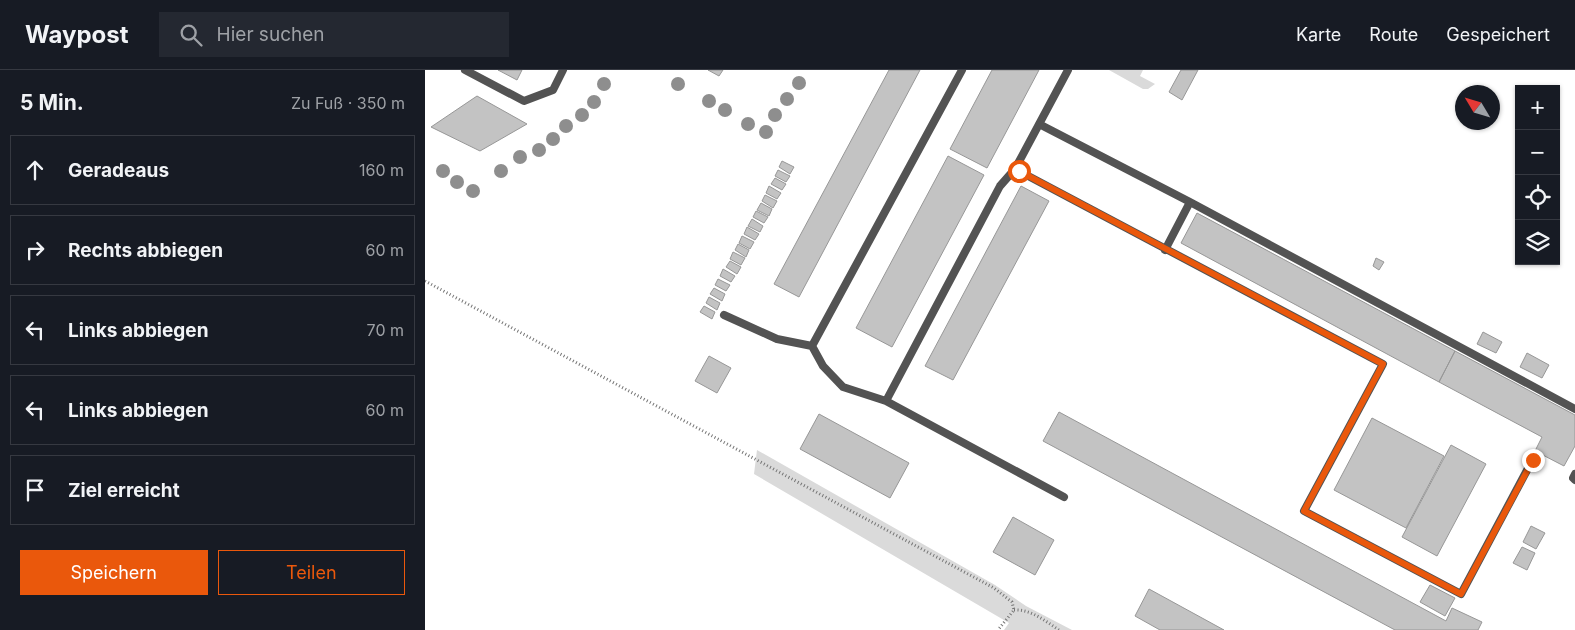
<!DOCTYPE html>
<html lang="de">
<meta charset="utf-8">
<style>
body{margin:0;font-family:Inter,sans-serif;background:#242831;color:#f1f3f6}
.controls{position:absolute;right:15px;top:15px;display:grid;overflow:hidden;border-radius:0px;box-shadow:0 1px 4px #0004}
.controls button{width:45px;height:45px;display:grid;place-items:center;padding:0;border:0;border-bottom:1px solid #363941;background:#171b24;color:#f1f3f6;font:25px sans-serif}
.compass{position:absolute;left:1030px;top:15px;width:45px;height:45px;border-radius:50%;background:#171b24;box-shadow:0 1px 4px #0004;rotate:308deg}
.stop{position:absolute;width:15px;height:15px;margin:-11px;border:4px solid #ea580c;border-radius:50%;background:#fff}
.stop.end{background:#ea580c;border-color:#fff;box-shadow:0 1px 5px #0008}
.list{margin:0;padding:0;list-style:none}
h2{display:flex;justify-content:space-between;align-items:center;height:65px;margin:0;padding:0 20px;font-size:21px}
h2 small{font-size:16px;font-weight:400;color:#9ea1a6}
.list li{display:grid;grid-template-columns:32px 1fr auto;gap:15px;align-items:center;box-sizing:border-box;height:70px;margin:0 10px 10px;padding:0 10px;border:1px solid #363941;border-radius:0px}
.list b{display:block;font-size:19px;white-space:nowrap}
.list em{font-size:16px;font-style:normal;color:#9ea1a6}
.actions{display:flex;gap:10px;padding:15px 20px}
.actions a{flex:1;padding:11px 0;border:1px solid #ea580c;border-radius:0px;text-align:center;font-size:18px;color:#ea580c}
.actions .main{background:#ea580c;color:#fff}
.icon{flex:none;width:28px;height:28px;fill:none;stroke:currentColor;stroke-width:2;stroke-linecap:round;stroke-linejoin:round}
.map{position:relative;flex:none;width:1150px;height:560px;overflow:hidden}
header{display:flex;align-items:center;gap:30px;box-sizing:border-box;height:70px;padding:0 25px;background:#171b24;border-bottom:1px solid #363941}
header strong{font-size:24px}
nav{display:flex;gap:28px;margin-inline-start:auto;font-size:18px}
.search{width:350px;height:45px;background:#242831;display:flex;align-items:center;gap:12px;box-sizing:border-box;padding:0 18px;border-radius:0px;color:#9ea1a6;font-size:19px}
main{display:flex}
aside{flex:1;background:#171b24}
.map>svg:first-child{display:block}
.green{fill:#dadada}
.building{fill:#c3c3c3;stroke:#979797}
.lines{fill:none;stroke-linecap:round;stroke-linejoin:round}
.path{stroke:#757575;stroke-width:3;stroke-dasharray:1 2.5;stroke-linecap:butt}
.lane{stroke:#535353;stroke-width:8}
.tree{fill:#8e8e8e}
.route{stroke:#ea580c;stroke-width:6}
</style>
<header>
<strong>Waypost</strong>
<div class="search"><svg class="icon" aria-label="search" viewBox="0 0 24 24"><circle cx="10" cy="10" r="6"/><path d="M15 15l6 6"/></svg>Hier suchen</div>
<nav><a>Karte</a><a>Route</a><a>Gespeichert</a></nav>
</header>
<main>
<aside>
<h2>5 Min.<small>Zu Fuß · 350 m</small></h2>
<ul class="list">
<li><svg class="icon" aria-label="ahead" viewBox="0 0 24 24"><path d="M12 20V5M6 11l6-6 6 6"/></svg><div><b>Geradeaus</b></div><em>160 m</em></li>
<li><svg class="icon" aria-label="right" viewBox="0 0 24 24"><path d="M7 20v-9h11M14 6l5 5-5 5"/></svg><div><b>Rechts abbiegen</b></div><em>60 m</em></li>
<li><svg class="icon" aria-label="left" viewBox="0 0 24 24"><path d="M17 20v-9H6M10 6l-5 5 5 5"/></svg><div><b>Links abbiegen</b></div><em>70 m</em></li>
<li><svg class="icon" aria-label="left" viewBox="0 0 24 24"><path d="M17 20v-9H6M10 6l-5 5 5 5"/></svg><div><b>Links abbiegen</b></div><em>60 m</em></li>
<li><svg class="icon" aria-label="arrive" viewBox="0 0 24 24"><path d="M6 21V4h12l-3 4 3 4H6"/></svg><div><b>Ziel erreicht</b></div></li>
</ul>
<div class="actions"><a class="main">Speichern</a><a>Teilen</a></div>
</aside>
<div class="map">
<svg width="1150" height="560" viewBox="0 0 1150 560">
<rect width="100%" height="100%" fill="#fff"/>
<path class="green" d="M684,0H718L715,6L730,14L723,19H718Z
M332,380L570,515L601,536L647,560H579L584,553L329,404Z"/>
<path class="building" d="M73,0H97L92,10Z
M283,0H298L294,6Z
M464,0H495L374,227L349,214Z
M567,0H614L562,98L525,79Z
M756,0H773L757,30L744,22Z
M52,26L102,54L55,81L6,57Z
M523,86L559,105L467,277L431,258Z
M357,91L369,97L365,104L354,97Z
M353,100L365,106L361,112L350,106Z
M350,108L361,114L357,120L346,114Z
M344,116L356,123L352,129L341,123Z
M596,116L624,131L528,310L500,296Z
M340,125L352,131L348,138L337,131Z
M336,133L347,139L344,146L332,140Z
M331,141L343,147L339,153L328,147Z
M772,143L1030,281L1014,312L756,173Z
M327,149L338,156L335,162L323,156Z
M322,157L334,164L330,170L319,164Z
M317,166L329,172L325,179L314,173Z
M313,174L324,180L321,187L310,180Z
M308,182L320,188L316,195L305,189Z
M951,188L959,192L954,200L948,196Z
M305,191L316,197L312,204L301,197Z
M298,199L310,206L306,212L295,206Z
M293,209L305,215L301,221L290,215Z
M289,218L300,224L297,231L285,224Z
M284,227L295,233L292,240L281,233Z
M279,236L290,242L287,249L275,242Z
M1058,262L1077,272L1071,283L1052,274Z
M1030,281L1150,345V376L1139,396L1110,381L1117,367L1014,312Z
M1102,283L1124,295L1117,308L1095,297Z
M284,286L306,298L292,323L270,311Z
M634,342L1021,551L1027,538L1057,552L1053,560H970L618,371Z
M394,344L484,393L465,428L375,379Z
M947,348L1019,386L981,458L909,420Z
M1026,375L1061,394L1012,486L977,467Z
M588,447L629,470L610,505L568,482Z
M1106,456L1120,463L1111,479L1098,472Z
M1097,477L1110,483L1102,500L1088,493Z
M1005,515L1030,528L1020,546L995,532Z
M724,519L799,560H735L710,546Z"/>
<g class="lines">
<path class="path" d="M0,211L569,518L587,532L589,540L573,560
M589,540C606,539 620,551 634,560"/>
<path class="lane" d="M40,0L99,31L128,20L138,0
M614,54L765,132L1150,339
M590,99L958,294L879,441L1036,524L1108,389
M740,180L765,132
M299,245L352,269L387,276L398,296L418,317L461,331L639,427
M387,276L537,0
M461,331L575,116L590,99L643,0
M1150,404L1148,408L1150,410"/>
</g>
<g class="tree">
<circle cx="374" cy="13" r="7"/>
<circle cx="179" cy="14" r="7"/>
<circle cx="253" cy="14" r="7"/>
<circle cx="362" cy="29" r="7"/>
<circle cx="284" cy="31" r="7"/>
<circle cx="169" cy="32" r="7"/>
<circle cx="300" cy="40" r="7"/>
<circle cx="157" cy="45" r="7"/>
<circle cx="350" cy="45" r="7"/>
<circle cx="323" cy="54" r="7"/>
<circle cx="141" cy="56" r="7"/>
<circle cx="341" cy="62" r="7"/>
<circle cx="128" cy="69" r="7"/>
<circle cx="114" cy="80" r="7"/>
<circle cx="95" cy="87" r="7"/>
<circle cx="18" cy="101" r="7"/>
<circle cx="76" cy="101" r="7"/>
<circle cx="32" cy="112" r="7"/>
<circle cx="48" cy="121" r="7"/>
</g>
<g class="lines">
<path class="route" d="M594,101L958,294L879,441L1036,524L1108,390"/>
</g>
</svg>
<div class="controls">
<button>+</button>
<button>−</button>
<button><svg class="icon" aria-label="locate" viewBox="0 0 24 24"><circle cx="12" cy="12" r="6"/><path d="M12 2v4M12 18v4M2 12h4M18 12h4"/></svg></button>
<button><svg class="icon" aria-label="layers" viewBox="0 0 24 24"><path d="M12 4l9 5-9 5-9-5zM3 14l9 5 9-5"/></svg></button>
</div>
<svg class="compass" viewBox="-18 -18 36 36"><path d="M0-13l5 13h-10z" fill="#e53935"/><path d="M0 13l5-13h-10z" fill="#9ea1a6"/></svg>
<div class="stop" style="left:594px;top:101px"></div>
<div class="stop end" style="left:1108px;top:390px"></div>
</div>
</main>
